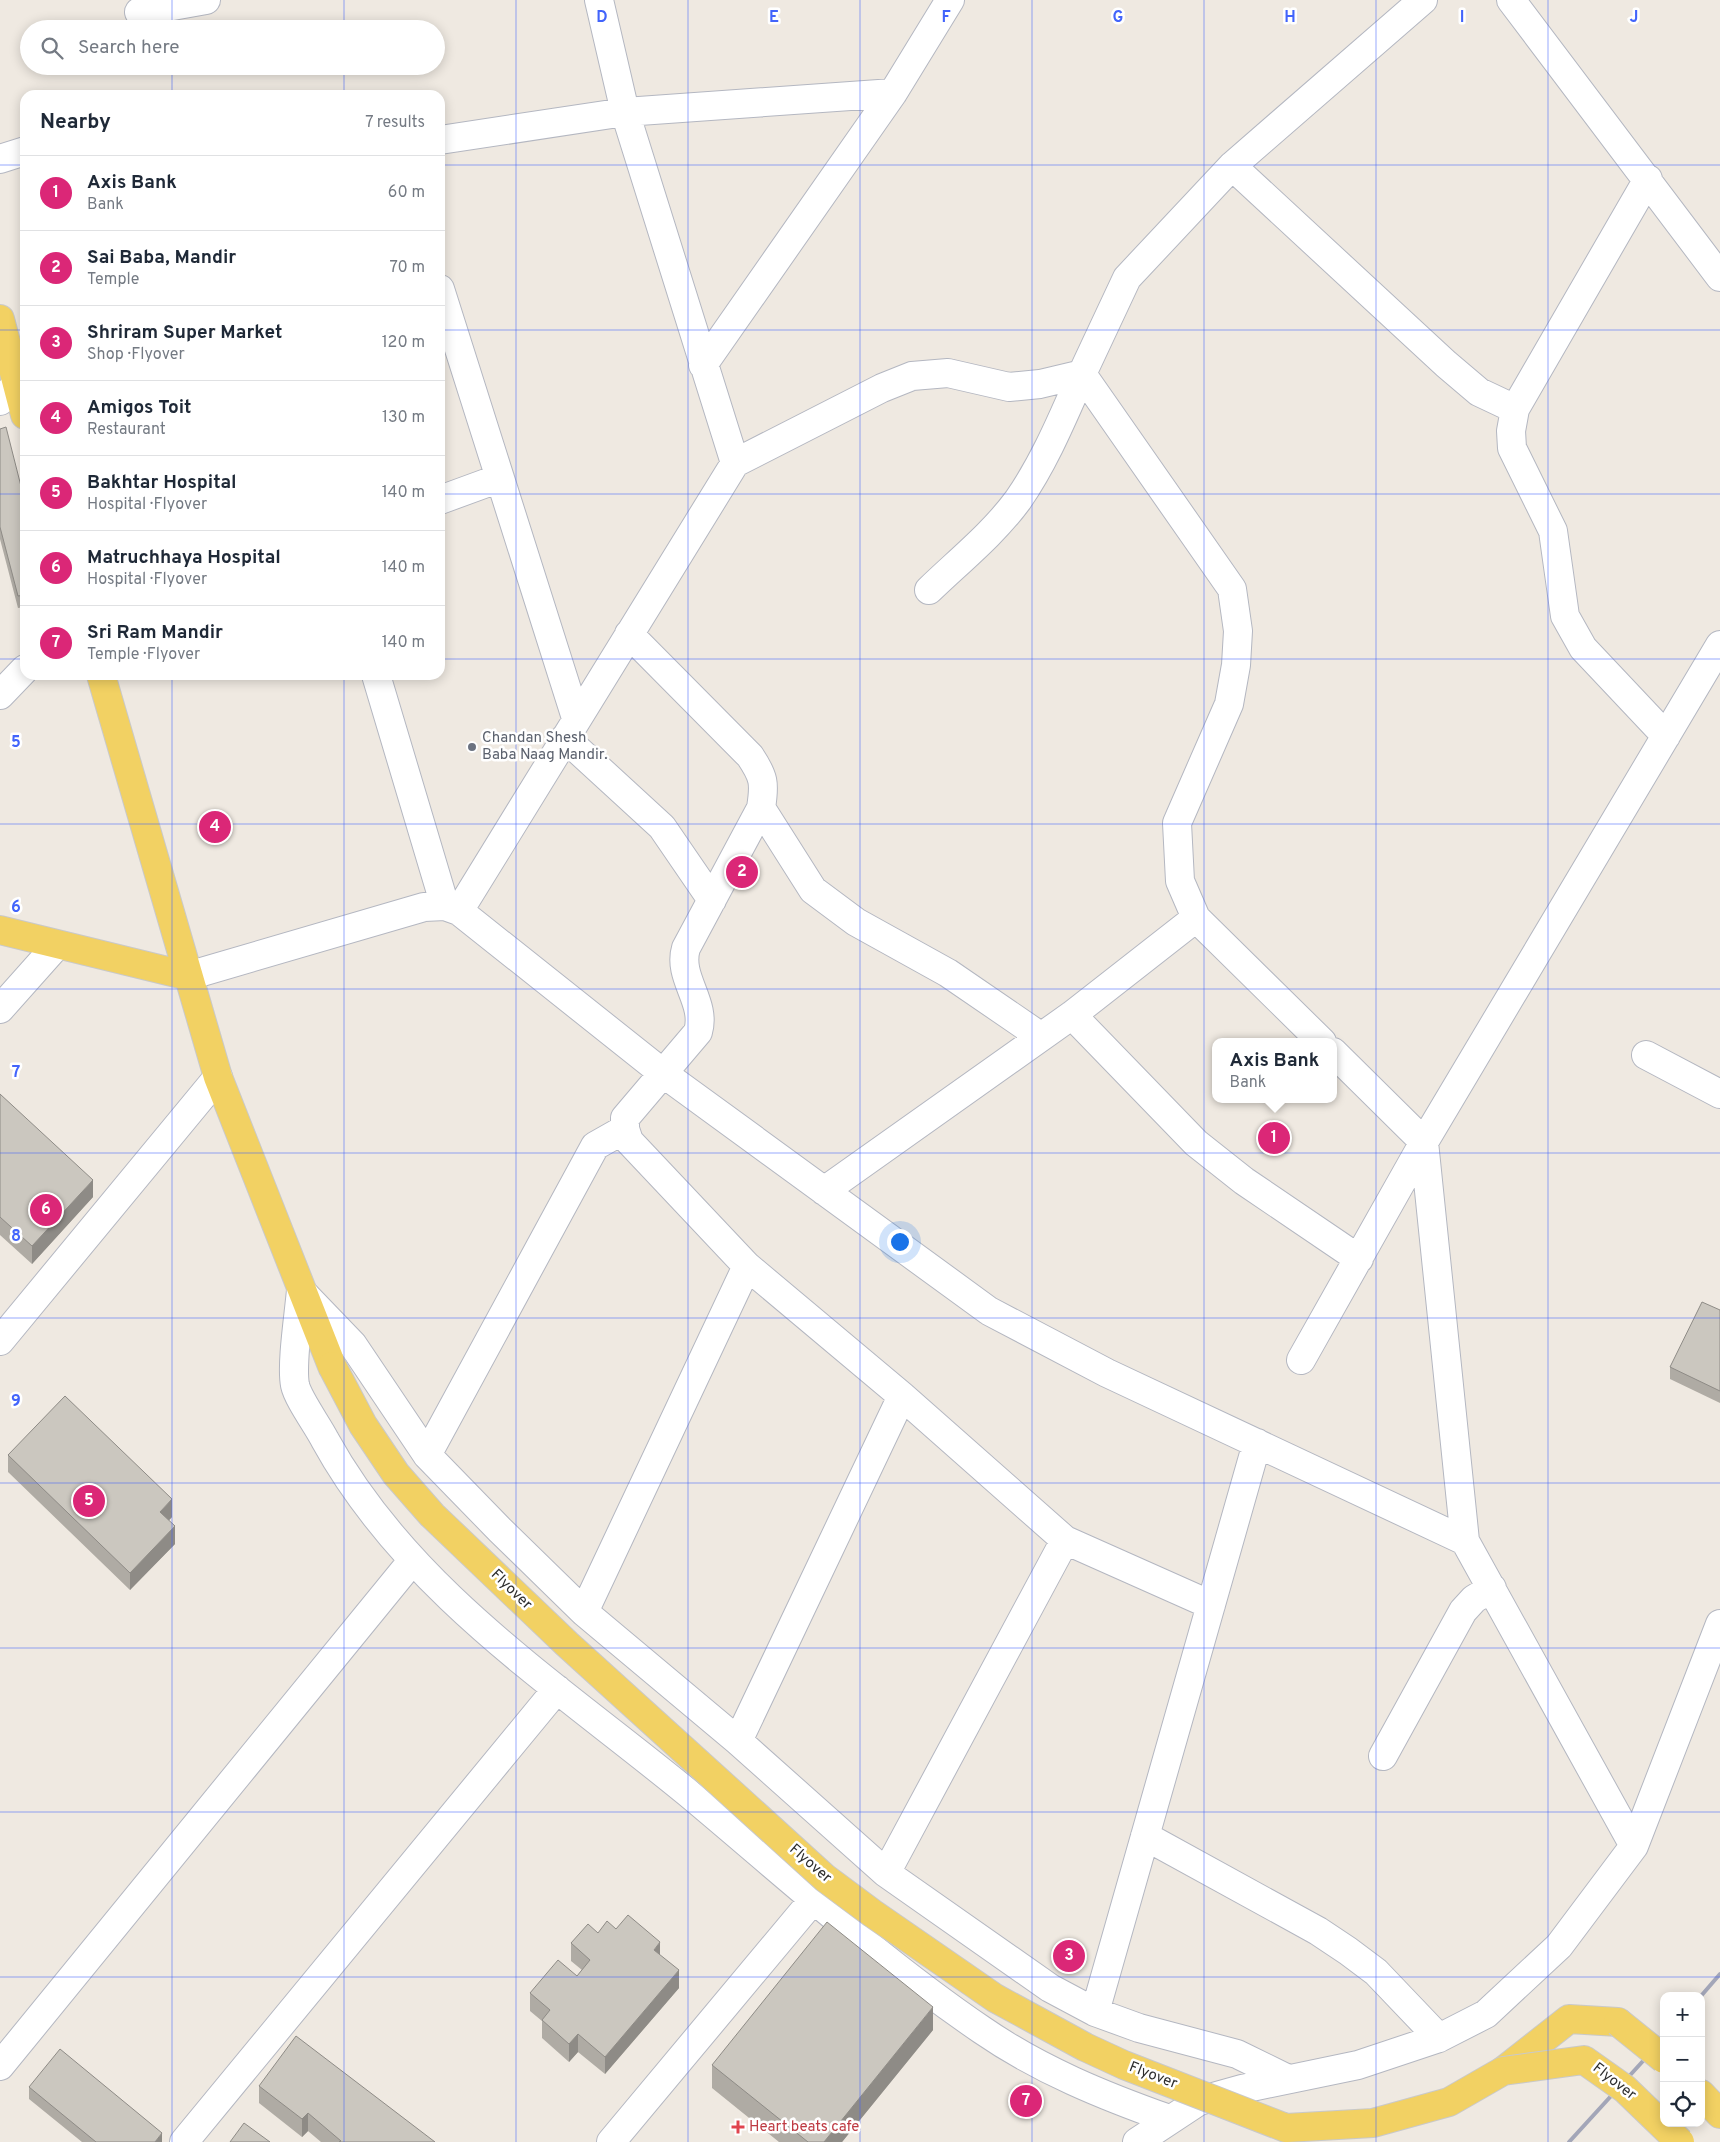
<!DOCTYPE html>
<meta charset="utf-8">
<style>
body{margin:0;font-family:Overpass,sans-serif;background:#f6f6f7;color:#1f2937}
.controls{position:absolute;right:15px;bottom:15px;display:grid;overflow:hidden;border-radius:10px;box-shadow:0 2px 12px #0003}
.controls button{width:45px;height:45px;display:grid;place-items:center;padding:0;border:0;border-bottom:1px solid #e0e1e3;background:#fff;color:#1f2937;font:25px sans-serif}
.you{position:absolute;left:899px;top:1241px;width:18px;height:18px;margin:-12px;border:4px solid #fff;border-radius:50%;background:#1a73e8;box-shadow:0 0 0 8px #1a73e833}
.badge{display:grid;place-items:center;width:32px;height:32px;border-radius:50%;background:#db2777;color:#fff;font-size:16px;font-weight:700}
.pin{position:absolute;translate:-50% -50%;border:2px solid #fff;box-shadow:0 1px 5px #0006}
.popup{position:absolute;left:1212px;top:1038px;width:125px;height:65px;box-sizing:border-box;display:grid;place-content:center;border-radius:10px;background:#fff;filter:drop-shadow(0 1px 4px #0005);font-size:16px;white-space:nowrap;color:#747a83}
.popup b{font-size:19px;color:#1f2937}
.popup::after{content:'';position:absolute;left:50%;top:100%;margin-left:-10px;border:10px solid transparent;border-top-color:#fff}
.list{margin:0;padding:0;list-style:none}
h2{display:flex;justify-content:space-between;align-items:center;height:65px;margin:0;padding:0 20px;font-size:21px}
h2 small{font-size:16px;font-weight:400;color:#747a83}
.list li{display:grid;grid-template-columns:32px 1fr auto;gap:15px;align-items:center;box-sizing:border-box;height:75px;padding:0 20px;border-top:1px solid #e0e1e3}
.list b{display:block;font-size:19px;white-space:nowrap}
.list p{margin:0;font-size:16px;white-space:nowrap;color:#747a83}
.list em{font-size:16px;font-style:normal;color:#747a83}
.icon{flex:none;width:28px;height:28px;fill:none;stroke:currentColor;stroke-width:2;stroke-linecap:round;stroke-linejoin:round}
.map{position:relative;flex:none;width:1720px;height:2142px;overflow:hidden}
.search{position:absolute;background:#fff;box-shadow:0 2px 12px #0003;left:20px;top:20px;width:425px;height:55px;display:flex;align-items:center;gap:12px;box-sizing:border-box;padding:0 18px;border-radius:28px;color:#747a83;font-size:19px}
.panel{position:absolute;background:#fff;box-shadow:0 2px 12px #0003;left:20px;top:90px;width:425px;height:590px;border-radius:15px}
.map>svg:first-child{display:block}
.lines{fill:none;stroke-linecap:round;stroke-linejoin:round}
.minor-casing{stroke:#b4b7c1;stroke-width:30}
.major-casing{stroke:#c9c9c9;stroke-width:30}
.minor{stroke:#fff;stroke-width:28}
.major{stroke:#f2d163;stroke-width:28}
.rail{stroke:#a3a6b8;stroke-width:4}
.major-bridge-casing{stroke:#c9c9c9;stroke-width:30;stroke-linecap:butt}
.major-bridge{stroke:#f2d163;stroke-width:28}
.wall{fill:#afaba4}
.shaded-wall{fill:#8e8b86}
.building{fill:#cbc7bf;stroke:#8e8b86}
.grid{fill:none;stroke:#4264fb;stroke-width:1;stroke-opacity:0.55}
.worship-dot{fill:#6b7280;stroke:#fff;stroke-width:2}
.health-dot{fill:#e0444e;stroke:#fff;stroke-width:2}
.labels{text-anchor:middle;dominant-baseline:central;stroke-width:5;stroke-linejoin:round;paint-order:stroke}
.worship-label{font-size:15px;fill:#5b616d;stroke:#fff;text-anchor:start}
.street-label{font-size:15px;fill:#2e2e2e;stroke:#fff}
.health-label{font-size:15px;fill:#be3a42;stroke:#fff;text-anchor:start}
.grid-label{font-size:16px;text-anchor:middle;font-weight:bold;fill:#4264fb;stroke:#fff;stroke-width:5;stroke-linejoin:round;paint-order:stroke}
</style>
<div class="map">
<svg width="1720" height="2142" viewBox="0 0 1720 2142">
<rect width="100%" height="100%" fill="#efe9e1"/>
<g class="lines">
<g class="minor-casing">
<path id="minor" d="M599,0L625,112L735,463
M1511,0L1720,277
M139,12L206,0
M440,140L625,112L893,93
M0,159L25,151
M1232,166L1446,364L1479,392L1515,409
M1648,179L1515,409L1511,431L1512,448L1553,531L1565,616L1583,648L1666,736
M440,289L576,718
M703,365L893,93L950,0
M0,401L16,385
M440,500L500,478
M929,590C959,561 993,534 1018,500C1045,461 1063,417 1082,374
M629,634L750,756C764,777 765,783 761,808L686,948C677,978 707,1002 698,1032L625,1118V1129L629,1141L747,1266L902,1396L1065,1540L886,1873
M376,675L445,906
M0,695L25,669
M565,738L662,827L712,900
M761,808L813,890L856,922L948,973L1040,1036
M459,911L735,463L882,388L912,376L948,373L1009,387L1040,384L1082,374
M188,976L424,907L445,906L459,911L664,1074L989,1311L1107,1373L1465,1541
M0,1009L57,945
M1072,1015L1196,1143L1244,1181L1359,1259
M1322,1042L1196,918L1180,881L1177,823L1229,704L1236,665L1238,631L1232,589L1082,374L1127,278L1232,166L1423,0
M1333,1052L1424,1142L1465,1541L1634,1846
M1646,1055L1720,1094
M824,1191L1072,1015L1196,918
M301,1290C299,1314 291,1364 295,1385C298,1399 318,1426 325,1440C408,1591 558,1686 688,1793C785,1874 878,1959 982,2030C1040,2070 1104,2096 1169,2119
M302,1292L353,1345L427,1455L500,1530L584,1612L738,1741L886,1873L1050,1988L1095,2012L1139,2028L1237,2054L1288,2079
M0,1341L218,1077
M1301,1360L1424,1142L1720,645
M427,1455L595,1146L625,1129
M1065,1540L1211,1605
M584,1612L747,1266
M738,1741L902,1396
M1383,1756L1463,1611L1474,1599L1492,1588
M1145,1836L1318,1931L1348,1951L1376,1972L1439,2038
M1095,2012L1257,1443
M0,2066L412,1561
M184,2142L557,1689
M611,2142L813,1900
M1137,2142L1199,2101L1242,2089L1358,2065L1439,2038L1486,2014L1559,1946L1634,1846L1720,1624"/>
</g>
<g class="major-casing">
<path id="major" d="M0,319L25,415
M101,675L218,1077L332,1366
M0,930L188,976
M1503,2071L1569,2019L1618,2022
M1701,2094L1720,2114"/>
</g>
<use href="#minor" class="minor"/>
<use href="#major" class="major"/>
<path class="rail" d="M1701,1996L1720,1974
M1569,2142L1664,2038"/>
<g class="major-bridge-casing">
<path id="major-bridge" d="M332,1366L363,1425L396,1474L432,1515L567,1644L825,1878L872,1913L995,1998L1085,2047L1124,2065L1286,2128L1373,2123L1449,2102L1503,2071L1584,2060L1625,2089L1680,2142
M1618,2022L1664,2059"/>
</g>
<use href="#major-bridge" class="major-bridge"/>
</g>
<path class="wall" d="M0,429L25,502V607L18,608L0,539Z
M0,1094L93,1197L32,1264L0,1235Z
M1720,1310V1403L1670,1379V1367Z
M8,1455L172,1517L169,1520L175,1544L130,1590L8,1472Z
M616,1929L660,1956L679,1988L605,2074L578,2052L569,2062L542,2038V2021L530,2011V1993L577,1976L582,1970L571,1961V1943Z
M933,2030L842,2142H779L712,2088V2065Z
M259,2086L435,2142H321L308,2131L302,2137L259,2103Z
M29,2087L162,2142H82L29,2099Z"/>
<path class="shaded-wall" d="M93,1180V1197L32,1264V1246Z
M172,1499V1517L160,1530V1512Z
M175,1526V1544L130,1590V1573Z
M660,1942V1960L654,1950Z
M679,1970V1988L605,2074V2057Z
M933,2007V2030L842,2142H824Z
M578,2034V2052L569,2062V2044Z
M308,2113V2131L302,2137V2119Z
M162,2133V2142H155Z"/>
<path class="building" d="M6,427L25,502V595L18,596L0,527V429Z
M0,1094L93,1180L32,1246L0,1217Z
M1702,1302L1720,1310V1391L1670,1367Z
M65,1396L172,1499L160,1512L175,1526L130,1573L8,1455Z
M628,1915L660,1942L654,1950L679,1970L605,2057L578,2034L569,2044L542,2020L550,2010L530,1993L558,1960L577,1976L590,1960L571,1943L588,1924L598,1933L607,1921L616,1929Z
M827,1922L933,2007L824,2142H808L712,2065Z
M296,2036L435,2142H339L341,2141L308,2113L302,2119L259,2086Z
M60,2049L162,2133L155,2142H96L29,2087Z
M244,2123L270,2142H230Z"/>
<path class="grid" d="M172,0V29M344,0V29M516,0V2142M688,0V2142M860,0V2142M1032,0V2142M1204,0V2142M1376,0V2142M1548,0V2142M172,66V95M344,66V95M0,165H25M440,165H1720M0,330H25M440,330H1720M0,494H25M440,494H1720M0,659H25M440,659H1720M172,675V2142M344,675V2142M0,824H1720M0,989H1720M0,1153H1720M0,1318H1720M0,1483H1720M0,1648H1720M0,1812H1720M0,1977H1720"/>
<circle class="worship-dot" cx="472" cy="747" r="5"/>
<path class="health-dot" d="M735.5 2119.5h5v5h5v5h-5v5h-5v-5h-5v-5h5z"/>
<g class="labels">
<g class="worship-label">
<text x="482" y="738">Chandan Shesh<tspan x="482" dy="17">Baba Naag Mandir.</tspan></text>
</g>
<g class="street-label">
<text transform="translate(511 1590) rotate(44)">Flyover</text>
<text transform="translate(810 1864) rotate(41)">Flyover</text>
<text transform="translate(1153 2076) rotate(21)">Flyover</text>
<text transform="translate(1614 2082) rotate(38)">Flyover</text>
</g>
<g class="health-label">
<text x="749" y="2127">Heart beats cafe</text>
</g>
</g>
<g class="grid-label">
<text x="602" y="22">D</text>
<text x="774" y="22">E</text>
<text x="946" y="22">F</text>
<text x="1118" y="22">G</text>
<text x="1290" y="22">H</text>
<text x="1462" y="22">I</text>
<text x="1634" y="22">J</text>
<text x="16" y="747">5</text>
<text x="16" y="912">6</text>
<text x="16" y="1077">7</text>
<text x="16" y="1241">8</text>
<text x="16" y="1406">9</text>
</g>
</svg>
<div class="controls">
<button>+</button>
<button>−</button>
<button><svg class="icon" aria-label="locate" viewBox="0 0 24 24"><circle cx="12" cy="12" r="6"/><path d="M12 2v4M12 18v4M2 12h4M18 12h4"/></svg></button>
</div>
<div class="you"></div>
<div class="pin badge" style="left:1274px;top:1138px">1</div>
<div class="popup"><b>Axis Bank</b>Bank</div>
<div class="pin badge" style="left:742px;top:872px">2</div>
<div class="pin badge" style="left:1069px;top:1956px">3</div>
<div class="pin badge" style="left:215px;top:827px">4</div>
<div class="pin badge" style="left:89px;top:1501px">5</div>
<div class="pin badge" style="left:46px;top:1210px">6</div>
<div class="pin badge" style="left:1026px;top:2101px">7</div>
<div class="search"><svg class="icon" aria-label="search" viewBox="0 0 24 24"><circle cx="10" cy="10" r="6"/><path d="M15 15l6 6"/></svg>Search here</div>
<section class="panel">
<h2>Nearby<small>7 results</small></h2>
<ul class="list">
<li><span class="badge">1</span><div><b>Axis Bank</b><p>Bank</p></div><em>60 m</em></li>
<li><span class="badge">2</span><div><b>Sai Baba, Mandir</b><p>Temple</p></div><em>70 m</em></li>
<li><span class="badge">3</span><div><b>Shriram Super Market</b><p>Shop · Flyover</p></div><em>120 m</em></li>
<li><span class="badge">4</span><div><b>Amigos Toit</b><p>Restaurant</p></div><em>130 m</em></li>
<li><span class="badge">5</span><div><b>Bakhtar Hospital</b><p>Hospital · Flyover</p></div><em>140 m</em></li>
<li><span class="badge">6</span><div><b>Matruchhaya Hospital</b><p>Hospital · Flyover</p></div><em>140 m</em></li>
<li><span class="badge">7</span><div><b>Sri Ram Mandir</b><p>Temple · Flyover</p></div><em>140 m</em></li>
</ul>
</section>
</div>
